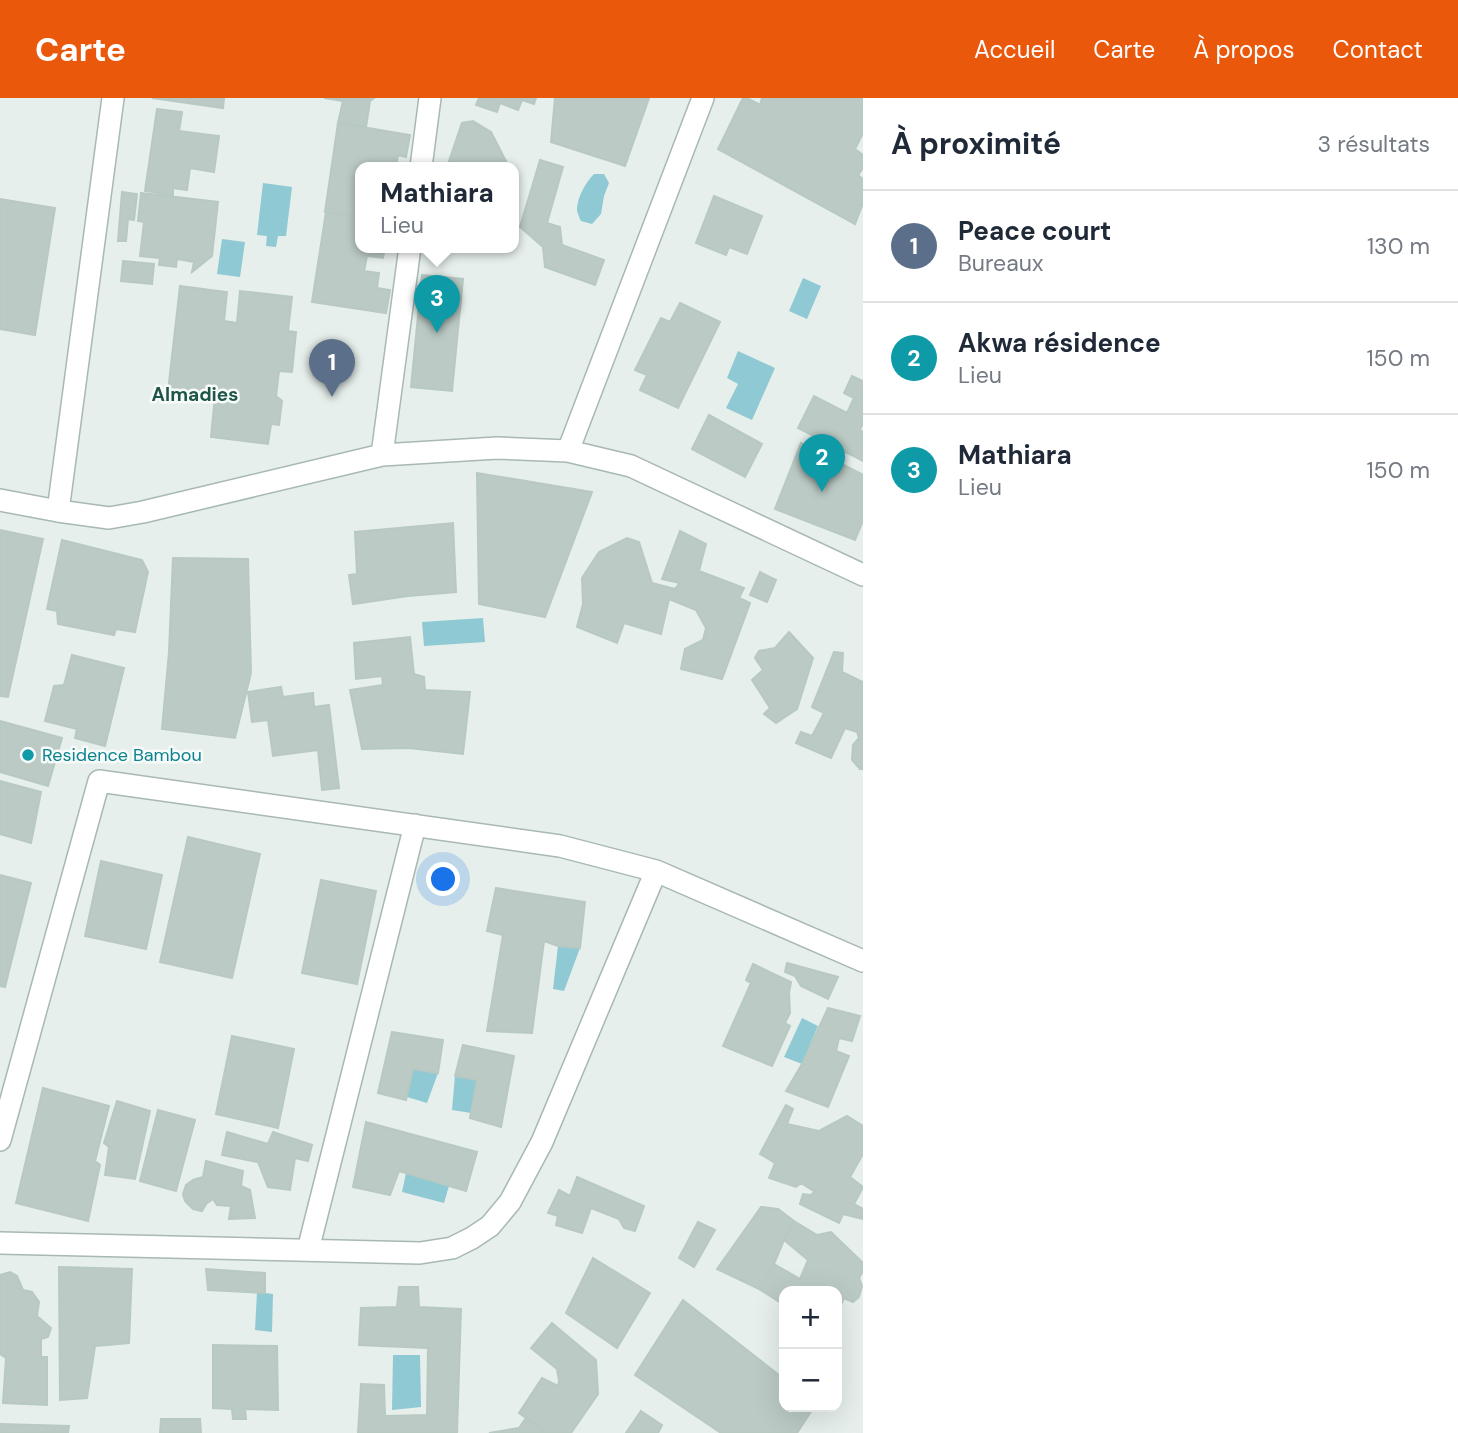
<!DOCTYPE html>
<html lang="fr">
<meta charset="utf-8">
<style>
body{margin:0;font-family:"DM Sans",sans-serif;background:#f6f6f7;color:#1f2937}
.controls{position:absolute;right:21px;bottom:21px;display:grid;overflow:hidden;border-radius:14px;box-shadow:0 7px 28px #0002}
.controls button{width:63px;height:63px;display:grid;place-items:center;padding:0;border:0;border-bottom:2px solid #e0e1e3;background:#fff;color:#1f2937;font:35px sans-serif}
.you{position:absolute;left:444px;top:782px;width:24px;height:24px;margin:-18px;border:5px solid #fff;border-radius:50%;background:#1a73e8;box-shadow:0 0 0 10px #1a73e833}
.badge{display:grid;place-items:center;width:46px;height:46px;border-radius:50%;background:#ea580c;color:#fff;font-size:23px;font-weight:700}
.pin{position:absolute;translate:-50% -58px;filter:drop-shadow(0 2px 4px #0008)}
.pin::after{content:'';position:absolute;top:37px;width:24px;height:21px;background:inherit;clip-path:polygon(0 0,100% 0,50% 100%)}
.popup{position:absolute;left:355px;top:64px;width:164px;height:91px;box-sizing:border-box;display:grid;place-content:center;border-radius:14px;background:#fff;filter:drop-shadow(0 2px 5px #0005);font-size:23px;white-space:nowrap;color:#747a83}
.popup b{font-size:26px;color:#1f2937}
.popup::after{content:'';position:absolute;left:50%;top:100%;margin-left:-14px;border:14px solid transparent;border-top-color:#fff}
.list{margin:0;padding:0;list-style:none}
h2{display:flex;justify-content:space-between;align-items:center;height:91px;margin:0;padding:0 28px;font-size:30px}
h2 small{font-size:23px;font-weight:400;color:#747a83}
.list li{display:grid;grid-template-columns:46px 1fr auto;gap:21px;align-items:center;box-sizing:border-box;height:112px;padding:0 28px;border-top:2px solid #e0e1e3}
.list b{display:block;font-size:26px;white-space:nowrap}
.list p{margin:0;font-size:23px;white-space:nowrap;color:#747a83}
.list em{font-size:23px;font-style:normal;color:#747a83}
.map{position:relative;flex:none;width:863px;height:1335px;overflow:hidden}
header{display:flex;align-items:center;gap:42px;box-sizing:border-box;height:98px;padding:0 35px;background:#ea580c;color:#fff}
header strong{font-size:33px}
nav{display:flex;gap:38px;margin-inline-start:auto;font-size:24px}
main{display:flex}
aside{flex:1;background:#fff}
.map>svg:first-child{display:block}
.water{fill:#8ec9d4}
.building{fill:#bbcac4;stroke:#b8c9c2;stroke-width:2}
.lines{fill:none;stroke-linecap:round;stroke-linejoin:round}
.street-casing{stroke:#a8b8b2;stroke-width:24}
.street{stroke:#fff;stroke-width:21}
.culture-dot{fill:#0f9aa8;stroke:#f7fbf9;stroke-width:2.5}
.labels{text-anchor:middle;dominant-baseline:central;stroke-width:5;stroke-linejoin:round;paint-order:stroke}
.culture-label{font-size:18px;fill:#0d838f;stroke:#f7fbf9;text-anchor:start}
.neighbourhood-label{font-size:19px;font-weight:bold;fill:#1f5548;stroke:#f7fbf9}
</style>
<header>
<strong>Carte</strong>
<nav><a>Accueil</a><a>Carte</a><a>À propos</a><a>Contact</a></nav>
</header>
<main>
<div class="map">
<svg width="863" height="1335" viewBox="0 0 863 1335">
<rect width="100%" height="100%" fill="#e6efeb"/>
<path class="water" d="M594,76H604L609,85L604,98L601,116L592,126L581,123C580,121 577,114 577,112C577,99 586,84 594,76Z
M263,85L292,89L286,138H278L276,149L266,148L267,138L257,137Z
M222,141L245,144L240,179L217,176Z
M803,180L821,188L807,221L789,213Z
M738,253L775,270L752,322L726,310L738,286L727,280Z
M483,520L485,544L424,548L422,524Z
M558,848L580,850L564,893L553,891Z
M802,920L818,928L802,966L784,959Z
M413,971L438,975L427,1005L407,999Z
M455,978L477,982L471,1015L452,1012Z
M406,1075L449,1088L444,1105L402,1094Z
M257,1194L273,1196L272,1234L255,1232Z
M393,1257H420L421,1309L392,1312Z"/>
<path class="building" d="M152,0H224L223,10Z
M324,0H374L370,3L366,29L338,25L343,3Z
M479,0H536L534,6L522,2L518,12L500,5L497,14L476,7Z
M555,0H649L625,68L551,44Z
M743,0H747L760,7L762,0H863V35L855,51L863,57V70L858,77L863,81V105L855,126L718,51Z
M157,11L182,14L179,33L219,38L214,74L190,70L187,92L173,90V97L145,93Z
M473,23L491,34L509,69H447L462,25Z
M338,25L410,37L406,59L398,57L396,69H360V120L325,114Z
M540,62L563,69L547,125L560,129L562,147L604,162L595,187L545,169L543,149L520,129Z
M122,94L137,96L134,122L128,121L126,143H118Z
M141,95L218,104L212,158L192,174L194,164L177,161L176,169L159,167L160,160L140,158L144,124L138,123Z
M714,98L762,118L747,156L729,149L726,157L696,145Z
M0,101L55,110L35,237L0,231Z
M326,114L360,120V149H385L383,160L367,158L364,173L379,175L377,190L390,192L386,215L312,204Z
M123,163L154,166L152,186L121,183Z
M422,177L463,181L452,293L411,289Z
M180,188L227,194L224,223L237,225L240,193L292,199L288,233L296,234L292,274L279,273L276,298L282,303L279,327L271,326L268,346L211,339L215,298L168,293Z
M680,205L720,224L678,310L640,292L647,277L635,272L661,220L670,224Z
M852,278L863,283V325L860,332L863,334V363L798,330L814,298L847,315L854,300L844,295Z
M709,317L762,346L745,379L692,351Z
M801,345L863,377V423L855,442L775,411Z
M477,375L592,394L545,519L479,506Z
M453,425L456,494L408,498L353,506L349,477L357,476L355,434Z
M0,432L43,441L8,599L0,598Z
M680,433L706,446L699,473L744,490L739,500L750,505L722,581L681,571L685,551L703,542L706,530L696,512L669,501L661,536L624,525L617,545L577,529L583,506L582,480L599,454L627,440L639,444L652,485L675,491L680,485L662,481Z
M62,442L142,462L148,474L135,534L116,531L114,537L58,526L57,513L47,511Z
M173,460L248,461L251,575L235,640L162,631L169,554Z
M760,474L776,482L767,504L750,497Z
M789,534L813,560L797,611L776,625L764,616L770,610L752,582L763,572L755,560L759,553L775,550Z
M410,539L414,576L424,579L425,592L470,594L463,656L408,650L362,651L350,592L383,587L382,578L356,581L354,545Z
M834,554L843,555L842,574L863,584V671H860L852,662L853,647L859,640L857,634L845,630L831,660L796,645L801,634L812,638L824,615L812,609Z
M72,557L124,570L105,648L75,640L77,631L45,623L54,588L64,587Z
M281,589L283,599L313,595L314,609L329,607L339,690L322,692L318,652L273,658L268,622L252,624L248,594Z
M0,623L62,640L48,688L0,674Z
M0,683L41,694L31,745L0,736Z
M188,739L260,756L232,880L160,864Z
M101,763L162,777L146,851L85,838Z
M0,777L31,785L5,889L0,888Z
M321,782L376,793L357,886L302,875Z
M496,790L585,804L580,850L558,848L544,843L532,935L487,933L503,837L487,833Z
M787,865L838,879L828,901L801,888L795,878L785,874Z
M753,866L791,884L789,895L790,915L785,925L790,928L772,968L723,948L751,885L746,882Z
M828,910L860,918L852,943L839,940L836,953L849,958L828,1009L786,993L802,966Z
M392,934L443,942L438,975L413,971L406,1002L378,995Z
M232,938L294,951L278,1030L216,1016Z
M463,947L514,958L501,1029L470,1020L477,982L455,978Z
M43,990L109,1008L95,1063L100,1067L88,1123L16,1105Z
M117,1003L150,1013L135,1081L105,1077L109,1049L104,1045Z
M786,1007L793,1011L787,1026L819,1033L847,1018L863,1028V1056L850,1079L863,1089L854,1106L863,1111V1121L843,1116L839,1125L800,1106L803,1096L810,1097L815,1094L801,1085L796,1089L769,1080L775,1065L760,1056Z
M158,1012L195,1022L176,1093L140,1083Z
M366,1024L477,1054L466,1093L399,1073L390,1097L353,1089Z
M227,1034L268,1046L273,1034L312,1047L308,1063L295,1060L290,1092L268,1089L258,1064L222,1057Z
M206,1063L243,1073L241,1088L250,1092L255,1120L229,1121L231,1108L217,1107L213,1101L206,1106L202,1113L193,1111L185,1103L183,1096L186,1087L193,1082L203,1079Z
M577,1079L644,1108L635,1133L624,1130L619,1121L591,1110L582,1135L556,1127L558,1118L548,1115L559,1092L570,1098Z
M761,1109L778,1111L794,1123L784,1142L774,1166L759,1191L717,1171Z
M794,1123L817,1137L831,1134L863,1165V1173L859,1180L862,1188L859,1199L853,1204L844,1200L837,1216V1193H784V1207L759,1191L774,1166L800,1181L808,1162L784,1142Z
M698,1124L715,1132L694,1169L679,1160Z
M593,1160L650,1195L617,1250L566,1215Z
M59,1169L132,1171L129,1245L95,1248L87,1300L60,1302Z
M206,1171L265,1175V1195L208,1192Z
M10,1174L17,1178L23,1192L32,1194L39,1204L37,1218L51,1230L48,1239L41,1241V1259H47V1307L3,1305L6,1260L0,1256V1177Z
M399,1189H418L419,1209L461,1211L457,1335H358L361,1286L384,1287L385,1318L427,1317L428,1250L359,1247L361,1210L397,1209Z
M683,1202L784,1281V1309H814L797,1335H721L635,1277Z
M552,1225L596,1262L598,1296L571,1335H547L519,1315L542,1280L558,1288L559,1283L557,1271L531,1250Z
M213,1247L277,1248L278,1312L245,1311L246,1321H233L232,1311L213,1310Z
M641,1313L662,1327L658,1335H626Z
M526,1320L547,1335H489L519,1330Z
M161,1321H200L201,1335H160Z
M0,1326L69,1328L68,1335H0Z"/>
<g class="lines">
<g class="street-casing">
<path id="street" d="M421,69L430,0
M568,353L703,0
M382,357L410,149
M0,402L58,413L109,420L143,414L382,357L497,350L568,353L631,368L863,477
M58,413L113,0
M0,1042L99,683L560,748L656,773L863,863
M0,1145L420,1155L452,1150L472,1140L490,1128L510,1104L542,1044L656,773
M308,1152L415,727"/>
</g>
<use href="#street" class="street"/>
</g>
<circle class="culture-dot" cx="28" cy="657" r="7"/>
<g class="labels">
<g class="culture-label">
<text x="42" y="657">Residence Bambou</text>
</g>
<g class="neighbourhood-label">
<text x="195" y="296">Almadies</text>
</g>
</g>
</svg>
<div class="controls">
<button>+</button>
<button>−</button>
</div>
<div class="you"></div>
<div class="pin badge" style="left:332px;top:299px;background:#5c6f8a">1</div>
<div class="pin badge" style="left:822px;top:394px;background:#0f9aa8">2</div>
<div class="pin badge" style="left:437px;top:235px;background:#0f9aa8">3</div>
<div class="popup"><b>Mathiara</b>Lieu</div>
</div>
<aside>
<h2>À proximité<small>3 résultats</small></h2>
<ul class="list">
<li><span class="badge" style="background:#5c6f8a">1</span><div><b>Peace court</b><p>Bureaux</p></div><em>130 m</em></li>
<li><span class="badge" style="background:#0f9aa8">2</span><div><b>Akwa résidence</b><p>Lieu</p></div><em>150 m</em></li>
<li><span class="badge" style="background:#0f9aa8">3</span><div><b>Mathiara</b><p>Lieu</p></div><em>150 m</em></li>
</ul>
</aside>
</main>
